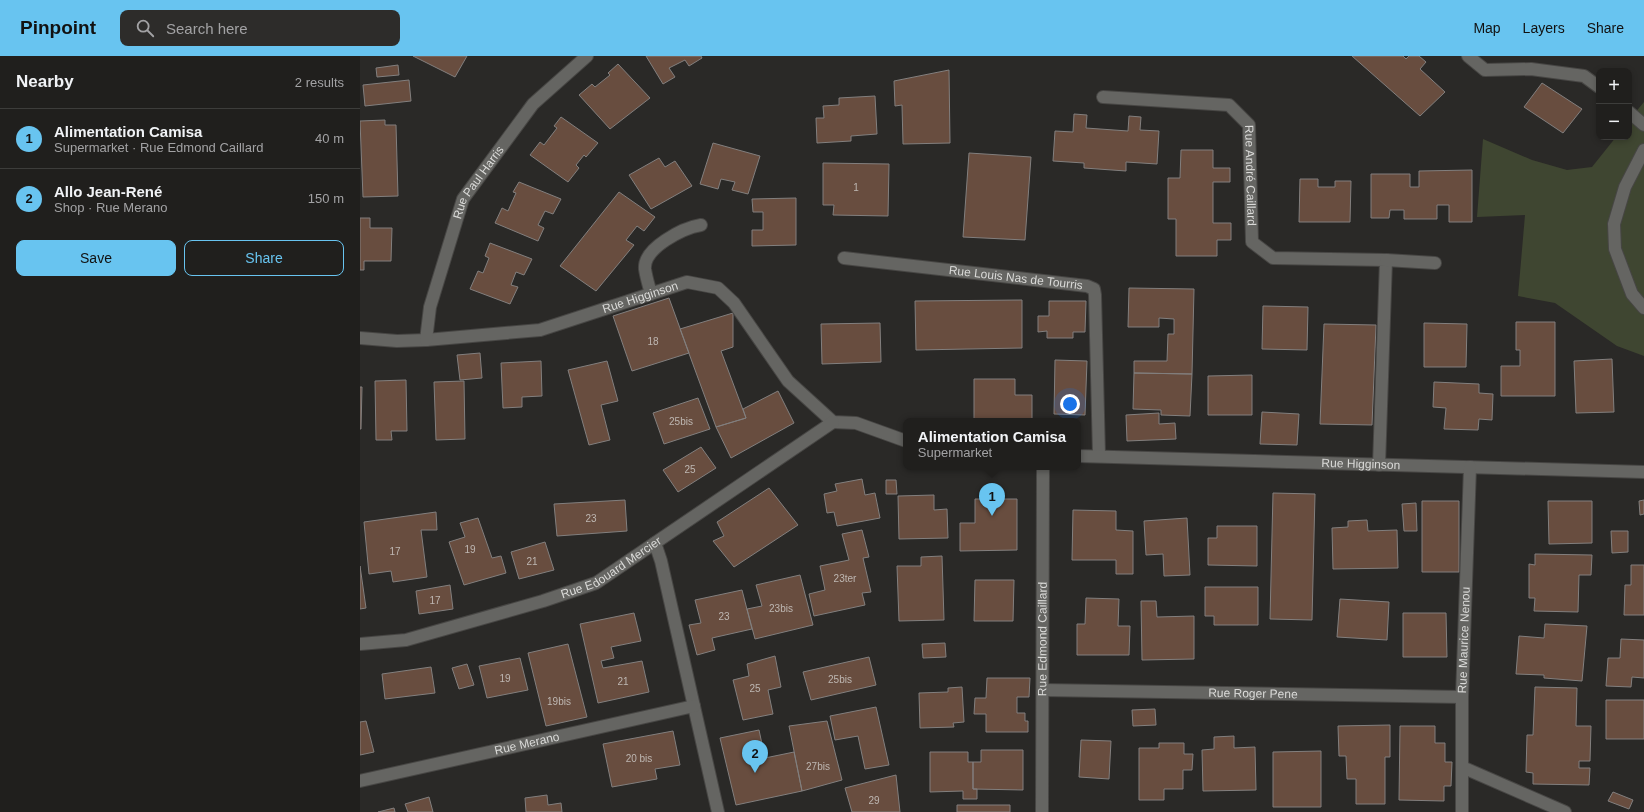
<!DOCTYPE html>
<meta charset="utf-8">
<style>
body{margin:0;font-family:Helvetica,sans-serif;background:#2d2c2a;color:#f1f3f6}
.controls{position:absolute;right:12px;top:12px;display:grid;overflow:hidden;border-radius:8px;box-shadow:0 2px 6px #0003}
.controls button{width:36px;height:36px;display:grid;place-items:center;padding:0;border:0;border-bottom:1px solid #3d3d3b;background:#201f1d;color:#f1f3f6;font:20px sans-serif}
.you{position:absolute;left:710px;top:348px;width:14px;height:14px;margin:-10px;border:3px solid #fff;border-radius:50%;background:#1a73e8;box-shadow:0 0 0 6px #1a73e833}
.badge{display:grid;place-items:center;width:26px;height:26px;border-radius:50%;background:#68c4f0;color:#111;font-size:13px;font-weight:700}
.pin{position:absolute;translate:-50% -33px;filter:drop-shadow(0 1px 2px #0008)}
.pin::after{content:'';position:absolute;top:21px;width:14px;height:12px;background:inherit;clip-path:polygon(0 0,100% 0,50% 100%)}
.popup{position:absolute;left:543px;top:362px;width:178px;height:52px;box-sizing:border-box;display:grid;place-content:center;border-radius:8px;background:#201f1d;filter:drop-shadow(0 1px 3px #0005);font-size:13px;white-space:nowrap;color:#a2a2a4}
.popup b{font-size:15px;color:#f1f3f6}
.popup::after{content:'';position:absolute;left:50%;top:100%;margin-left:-8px;border:8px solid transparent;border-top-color:#201f1d}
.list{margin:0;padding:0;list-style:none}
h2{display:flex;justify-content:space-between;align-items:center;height:52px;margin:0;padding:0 16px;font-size:17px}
h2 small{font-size:13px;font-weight:400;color:#a2a2a4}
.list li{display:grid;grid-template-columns:26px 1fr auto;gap:12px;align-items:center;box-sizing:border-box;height:60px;padding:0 16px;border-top:1px solid #3d3d3b}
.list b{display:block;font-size:15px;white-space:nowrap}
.list p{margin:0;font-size:13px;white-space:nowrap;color:#a2a2a4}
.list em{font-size:13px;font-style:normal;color:#a2a2a4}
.actions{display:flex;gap:8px;padding:12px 16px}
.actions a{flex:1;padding:9px 0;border:1px solid #68c4f0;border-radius:8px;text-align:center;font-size:14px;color:#68c4f0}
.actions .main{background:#68c4f0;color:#111}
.icon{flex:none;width:22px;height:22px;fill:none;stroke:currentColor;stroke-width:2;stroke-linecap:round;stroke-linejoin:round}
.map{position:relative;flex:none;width:1284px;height:756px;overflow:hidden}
header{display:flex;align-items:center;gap:24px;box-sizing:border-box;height:56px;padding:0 20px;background:#68c4f0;color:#111}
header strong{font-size:19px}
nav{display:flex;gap:22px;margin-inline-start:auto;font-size:14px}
.search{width:280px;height:36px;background:#2d2c2a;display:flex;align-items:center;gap:10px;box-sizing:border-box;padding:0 14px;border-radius:8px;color:#a2a2a4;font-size:15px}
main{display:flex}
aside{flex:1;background:#201f1d}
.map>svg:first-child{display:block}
.green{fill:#3f4631}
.building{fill:#684d3f;stroke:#827f7e}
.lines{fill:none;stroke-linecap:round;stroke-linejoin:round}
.minor-casing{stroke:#474644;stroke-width:14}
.minor{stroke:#656562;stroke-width:12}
.labels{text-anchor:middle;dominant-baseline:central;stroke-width:3;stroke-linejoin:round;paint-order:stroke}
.number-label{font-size:10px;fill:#beb7b2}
.street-label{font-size:12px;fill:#dadad8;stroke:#121211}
</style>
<header>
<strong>Pinpoint</strong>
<div class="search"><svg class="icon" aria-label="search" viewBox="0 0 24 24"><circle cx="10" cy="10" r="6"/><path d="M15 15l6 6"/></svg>Search here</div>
<nav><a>Map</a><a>Layers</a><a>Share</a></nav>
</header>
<main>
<aside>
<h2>Nearby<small>2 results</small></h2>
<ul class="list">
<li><span class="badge">1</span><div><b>Alimentation Camisa</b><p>Supermarket · Rue Edmond Caillard</p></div><em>40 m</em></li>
<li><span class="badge">2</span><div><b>Allo Jean-René</b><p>Shop · Rue Merano</p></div><em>150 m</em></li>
</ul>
<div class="actions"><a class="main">Save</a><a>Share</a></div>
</aside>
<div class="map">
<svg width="1284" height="756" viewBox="0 0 1284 756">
<rect width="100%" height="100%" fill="#2a2927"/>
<path class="green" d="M1284,46V300L1257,290L1195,247L1158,240L1165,159L1117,161L1123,83L1172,104L1207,114L1232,111L1256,81H1269V64Z"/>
<path class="building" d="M53,0H107L95,21Z
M286,0H341L342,2L329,10L325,4L309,12L315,21L303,28Z
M992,0H1043L1046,3L1049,0H1059L1066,6L1060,13L1085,36L1060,60Z
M258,8L290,42L250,73L219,39L232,28L235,31L250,19L248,17Z
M38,9L39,19L17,21L16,12Z
M589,14L590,87L543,88L542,49L535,50L534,25Z
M49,24L51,45L5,50L3,29Z
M1182,27L1222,53L1203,77L1164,51Z
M515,40L517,78L491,80V85L457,87L456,62H464L463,50L479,49V42Z
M714,58L727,59L726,72L768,75L769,60L781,61L780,74L799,75L797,108L766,106V115L724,112V107L693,105L695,75L713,76Z
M201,61L238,87L226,101L224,99L216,109L219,112L208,126L170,99L180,86L184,89L197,72L194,70Z
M25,64V69H36L38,140L3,141L0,65Z
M353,87L400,100L388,138L372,134L375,126L361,123L358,133L340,128Z
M821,94H853V112H870V126H853V167H871V184H857V200H816V163H808V122H820Z
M609,97L671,101L665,184L603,181Z
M299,102L305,111L315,105L332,130L291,153L269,119Z
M463,107L529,108L528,160L473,159L474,149H463Z
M1112,114V166H1089V149H1077V163H1044V154H1030L1029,162H1011V118H1050V131H1059V115Z
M940,123H958V131H975V125H991L990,166H939Z
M159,126L201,143L193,158L185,155L178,169L184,172L178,185L135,167L142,152L148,155L156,137L153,136Z
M259,136L295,161L284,175L277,170L266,184L274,189L236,235L200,210Z
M436,142V189L392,190V174H403V156H393L392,143Z
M0,162H10V172H32L31,205H4V214H0Z
M130,187L172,203L164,219L156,216L151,229L158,231L150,248L110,233L118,215L123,217L129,202L125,200Z
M769,232L834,233L832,318L774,317V305H807L808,278H814V263L799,262V271H768Z
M309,242L329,297L272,315L253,260Z
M662,244V292L556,294L555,245Z
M689,245H726L725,276H713V282H687V275L678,276V260H689Z
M903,250L948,251L947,294L902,293Z
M373,257V291L361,295L386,362L356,371L320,273Z
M1156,266H1195V340H1141V310H1160V294H1156Z
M520,267L521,306L462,308L461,268Z
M1064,267L1107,268L1106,311H1064Z
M964,268L1016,269L1012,369L960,368Z
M120,297L122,322L100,324L97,299Z
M1252,303L1254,356L1216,357L1214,305Z
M695,304L727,305L725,359L694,358Z
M181,305L182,340L162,341V351L143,352L141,307Z
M247,305L258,345L241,349L250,384L229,389L208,314Z
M774,317L832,318L830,360L801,359V354L773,353Z
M892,319V359H848V320Z
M614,323H655V339H672V365H614Z
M46,324L47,375H31L32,384H16L15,325Z
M104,325L105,383L76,384L74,326Z
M1074,326L1119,328V337L1133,338L1132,364L1119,363L1118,374L1084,373L1086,352L1073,351Z
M0,331H2L1,373H0Z
M418,335L434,367L371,402L356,371L386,362L383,353Z
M338,342L350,373L304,388L293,357Z
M902,356L939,358L937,389L900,388Z
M799,357V368L815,367L816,383L767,385L766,359Z
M341,391L356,412L318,436L303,414Z
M502,423L505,439L515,437L520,462L477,470L474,456L467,457L464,438L477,435L475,428Z
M526,424H536L537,438H526Z
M409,432L438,469L374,511L353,485L364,480L357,466Z
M913,437L955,438L952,564L910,563Z
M574,439V454L587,453L588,482L539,483L538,440Z
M615,443H657V494L600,495V467H615Z
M265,444L267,475L197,480L194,448Z
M1284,444V458L1280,459L1279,445Z
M1062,445H1099V516H1062Z
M1188,445H1232V487L1189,488Z
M1056,447L1057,475H1044L1042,448Z
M713,454L756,455V474L773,475V518H756V504H712Z
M76,456L77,474H61L67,521L33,526L31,515L9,518L4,466Z
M118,462L132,502L141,500L146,517L104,529L89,486L105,481L100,467Z
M827,462L830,519L804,520L803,498L786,499L784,465Z
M1007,464L1008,475L1037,474L1038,512L973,513L972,472L988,471V465Z
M857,470H897V510L848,509V482H857Z
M502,474L509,501L503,502L511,536L502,537L505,549L454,560L449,538L465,534L460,510L489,504L482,478Z
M1251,475H1268V496L1252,497Z
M185,486L194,514L159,523L151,496Z
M1175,498L1232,499L1231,519H1219L1218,556L1174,555L1175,542H1169V508L1175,509Z
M582,500L584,564L539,565L537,510H561V501Z
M1271,509H1284V559H1264L1265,529H1271Z
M0,510L6,552L0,553Z
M440,519L453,569L395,583L387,553L402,550L396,529Z
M615,524H654L653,565H614Z
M90,529L93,553L59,558L56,535Z
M845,531H898V569H854V560H845Z
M382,534L392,573L352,582L355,594L337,599L329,569L341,567L335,544Z
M726,542L759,543L758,570H770L769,599H717V568H725Z
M980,543L1029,546L1027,584L977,581Z
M781,545H796L797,561L834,560V603L782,604Z
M274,557L281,585L251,591L254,602L241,605L243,612L282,605L289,636L238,647L220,568Z
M1043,557H1086L1087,601H1043Z
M1185,568L1227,570L1222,625L1184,622V619L1156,618L1159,580L1184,582Z
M1261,583L1284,584V622L1272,621L1271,631L1246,630L1248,602H1260Z
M585,587L586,601L563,602L562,588Z
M208,588L227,661L186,670L168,597Z
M415,600L421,631L408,634L413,658L383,664L373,624L389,620L387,608Z
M509,601L516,629L451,644L443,616Z
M160,602L168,634L127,642L119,610Z
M107,608L114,629L99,633L92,612Z
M71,611L75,637L25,643L22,618Z
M627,622H670L669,641H657V657H665V665H668V676H626V658H614L615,642H626Z
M602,631L604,666L593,667L594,671L560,672L559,637L588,636V632Z
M1175,631L1217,632L1216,670H1231L1230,705H1219V712H1230L1229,729L1173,728V717L1166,716L1167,679H1173Z
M1246,644H1284V683H1246Z
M516,651L529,709L505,713L498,680L475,684L470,660Z
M795,653L796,669L773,670L772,654Z
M6,665L14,696L0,699V666Z
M467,665L482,724L442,735L429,670Z
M1030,669V701H1025V748H996V723H987L986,700H979L978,670Z
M1040,670H1075V687H1085V706H1092L1091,730H1084V745L1039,744Z
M399,674L405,702L434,696L442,735L376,749L360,682Z
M313,675L320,709L295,713L297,723L252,731L243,688Z
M874,680V692L895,691L896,734L843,735L842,694L854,693V681Z
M721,684L751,685L749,723L719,721Z
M799,687H824V698H833L832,714H823V733H804V744H779V692H799Z
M621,694H663V734L613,733V706H621Z
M961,695V751H913V696Z
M570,696H608V706H613V733H617V743H603V735L570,736Z
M536,719L540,756H492L485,732Z
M1253,736L1273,744L1269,753L1248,745Z
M187,739L188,749L201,747L202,756H166L165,742Z
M69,741L73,756H48L45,748Z
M597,749H650V756H597Z
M34,752L35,756H18Z"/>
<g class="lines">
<g class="minor-casing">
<g id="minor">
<path d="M1108,0L1125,14L1171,13L1224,20L1239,31"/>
<path id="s1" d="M743,41L869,49L889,69L892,186L913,202L1026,204L1019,409"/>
<path d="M1269,56L1284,69"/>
<path d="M1284,94L1265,131L1254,168L1255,193L1272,238L1284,252"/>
<path id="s2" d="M484,202L727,230L734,233L735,239L739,399"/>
<path d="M1026,204L1075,207"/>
<path d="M291,238C289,230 286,221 285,213C283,192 323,172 341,169"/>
<path id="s3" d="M0,282L37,285L66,284L180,274L327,226L358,232L374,247L428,325L473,366L496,367L546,385"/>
<path id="s4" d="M66,284L70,251L103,143L173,48L227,0"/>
<path id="s5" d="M718,400L1284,416"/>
<path d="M295,487L301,505L358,756"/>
<path id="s6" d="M0,588L46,584L183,545L236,527L473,366"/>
<path id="s7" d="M683,634L1102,641"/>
<path d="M1102,711L1205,756"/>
<path id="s8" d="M0,725L334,650"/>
<path id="s9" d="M682,756L683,411"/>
<path id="s10" d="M1102,756V641L1110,411"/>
</g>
</g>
<use href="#minor" class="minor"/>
</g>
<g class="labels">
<g class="number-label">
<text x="496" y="131">1</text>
<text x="293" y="285">18</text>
<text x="321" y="365">25bis</text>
<text x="330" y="413">25</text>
<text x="231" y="462">23</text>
<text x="110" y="493">19</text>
<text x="35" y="495">17</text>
<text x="172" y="505">21</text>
<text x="485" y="522">23ter</text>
<text x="75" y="544">17</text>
<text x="421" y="552">23bis</text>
<text x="364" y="560">23</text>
<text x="145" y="622">19</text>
<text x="480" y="623">25bis</text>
<text x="263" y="625">21</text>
<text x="395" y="632">25</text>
<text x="199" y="645">19bis</text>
<text x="279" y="702">20 bis</text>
<text x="458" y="710">27bis</text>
<text x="514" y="744">29</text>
</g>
<g class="street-label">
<text stroke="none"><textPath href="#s1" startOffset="205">Rue André Caillard</textPath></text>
<text stroke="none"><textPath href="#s4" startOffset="168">Rue Paul Harris</textPath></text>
<text stroke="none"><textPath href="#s2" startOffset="173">Rue Louis Nas de Tourris</textPath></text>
<text stroke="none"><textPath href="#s3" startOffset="286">Rue Higginson</textPath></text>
<text stroke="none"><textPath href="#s5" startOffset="283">Rue Higginson</textPath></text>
<text stroke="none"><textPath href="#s6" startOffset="265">Rue Edouard Mercier</textPath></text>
<text stroke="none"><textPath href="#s9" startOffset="173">Rue Edmond Caillard</textPath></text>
<text stroke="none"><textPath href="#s10" startOffset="172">Rue Maurice Nenou</textPath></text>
<text stroke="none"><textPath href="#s7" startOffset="210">Rue Roger Pene</textPath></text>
<text stroke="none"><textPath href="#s8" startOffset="171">Rue Merano</textPath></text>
</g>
</g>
</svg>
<div class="controls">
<button>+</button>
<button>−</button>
</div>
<div class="you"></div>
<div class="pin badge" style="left:632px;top:460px">1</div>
<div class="popup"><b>Alimentation Camisa</b>Supermarket</div>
<div class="pin badge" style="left:395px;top:717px">2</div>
</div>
</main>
